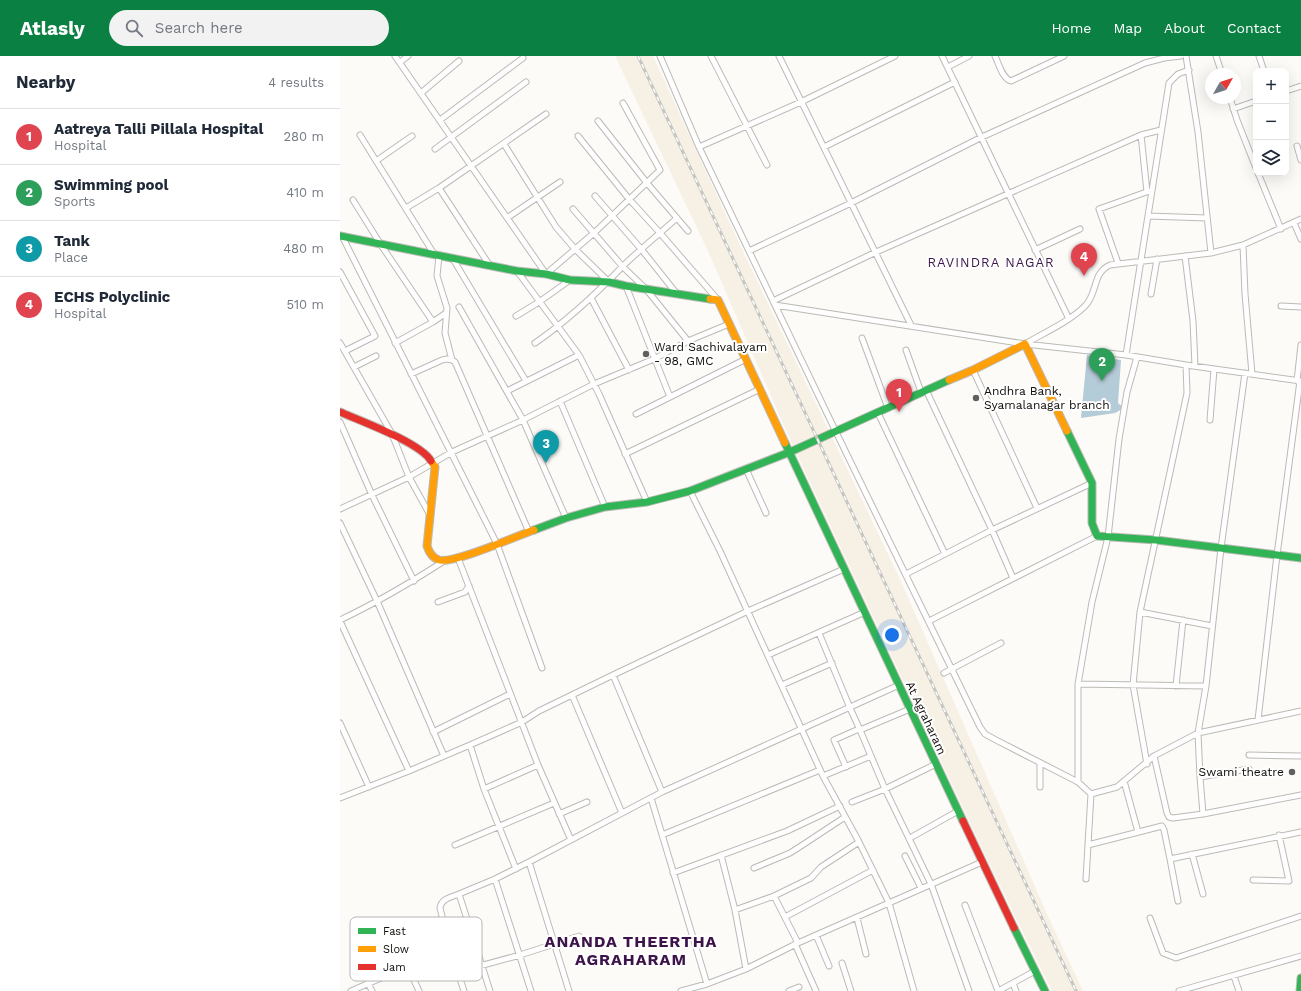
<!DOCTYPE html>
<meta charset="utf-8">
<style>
body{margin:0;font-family:"Work Sans",sans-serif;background:#f2f2f3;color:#1f2937}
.controls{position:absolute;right:12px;top:12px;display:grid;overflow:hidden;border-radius:8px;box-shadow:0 4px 16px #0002}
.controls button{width:36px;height:36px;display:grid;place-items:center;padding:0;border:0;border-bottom:1px solid #e0e1e3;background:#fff;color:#1f2937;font:20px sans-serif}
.compass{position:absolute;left:865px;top:12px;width:36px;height:36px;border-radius:50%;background:#fff;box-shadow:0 4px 16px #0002;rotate:51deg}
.you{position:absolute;left:552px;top:579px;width:14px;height:14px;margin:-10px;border:3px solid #fff;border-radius:50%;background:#1a73e8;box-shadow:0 0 0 6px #1a73e833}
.badge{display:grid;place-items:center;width:26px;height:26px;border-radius:50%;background:#0b8043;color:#fff;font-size:13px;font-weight:700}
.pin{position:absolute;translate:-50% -33px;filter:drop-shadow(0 1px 2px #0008)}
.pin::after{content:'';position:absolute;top:21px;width:14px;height:12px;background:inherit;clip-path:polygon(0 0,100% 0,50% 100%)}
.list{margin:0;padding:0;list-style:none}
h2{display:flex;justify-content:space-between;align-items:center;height:52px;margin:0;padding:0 16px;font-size:17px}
h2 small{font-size:13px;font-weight:400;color:#747a83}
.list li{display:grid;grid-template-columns:26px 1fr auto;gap:12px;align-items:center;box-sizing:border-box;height:56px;padding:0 16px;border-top:1px solid #e0e1e3}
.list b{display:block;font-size:15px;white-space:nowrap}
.list p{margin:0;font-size:13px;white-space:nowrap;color:#747a83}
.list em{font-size:13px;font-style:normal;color:#747a83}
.icon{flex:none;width:22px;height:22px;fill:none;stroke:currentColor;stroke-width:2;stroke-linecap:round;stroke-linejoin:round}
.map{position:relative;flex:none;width:961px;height:935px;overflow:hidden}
header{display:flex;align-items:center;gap:24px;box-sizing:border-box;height:56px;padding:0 20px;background:#0b8043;color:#fff}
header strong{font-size:19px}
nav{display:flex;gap:22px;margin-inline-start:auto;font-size:14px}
.search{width:280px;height:36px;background:#f2f2f3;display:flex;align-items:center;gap:10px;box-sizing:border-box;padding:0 14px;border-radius:22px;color:#747a83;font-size:15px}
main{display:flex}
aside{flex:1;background:#fff}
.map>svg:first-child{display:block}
.built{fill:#f7f0e5}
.water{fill:#b4cbd8}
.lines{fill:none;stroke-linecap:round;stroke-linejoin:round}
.street-casing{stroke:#bcbab6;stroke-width:7}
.fast-casing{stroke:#bcbab6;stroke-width:9}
.slow-casing{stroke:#bcbab6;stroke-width:9}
.jam-casing{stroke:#bcbab6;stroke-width:9}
.street{stroke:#fffefe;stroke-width:5}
.fast{stroke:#30b455;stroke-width:7}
.slow{stroke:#ff9f0a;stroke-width:7}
.jam{stroke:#e5322d;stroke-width:7}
.rail-casing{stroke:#c5c5c3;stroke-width:3}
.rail{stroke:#fff;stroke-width:1.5;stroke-dasharray:4.5;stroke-linecap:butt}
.poi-dot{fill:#62605c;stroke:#fff;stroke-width:1.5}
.labels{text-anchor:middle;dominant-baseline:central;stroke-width:4;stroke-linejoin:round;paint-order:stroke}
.poi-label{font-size:12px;fill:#0e0c08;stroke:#fff;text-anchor:start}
.street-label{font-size:12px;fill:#0e0c08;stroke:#fff}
.neighbourhood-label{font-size:13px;letter-spacing:1px;fill:#3c1449;stroke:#fff}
.district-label{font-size:16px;font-weight:bold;letter-spacing:1px;fill:#3c1449;stroke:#fff}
.key{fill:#fff;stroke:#b7b6b5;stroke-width:1}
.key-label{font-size:11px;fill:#0e0c08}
</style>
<header>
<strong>Atlasly</strong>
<div class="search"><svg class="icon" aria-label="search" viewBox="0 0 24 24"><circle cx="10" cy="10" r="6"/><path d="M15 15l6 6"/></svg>Search here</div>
<nav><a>Home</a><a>Map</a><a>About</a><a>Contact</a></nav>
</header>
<main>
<aside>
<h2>Nearby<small>4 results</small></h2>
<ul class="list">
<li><span class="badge" style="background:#e0444e">1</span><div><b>Aatreya Talli Pillala Hospital</b><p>Hospital</p></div><em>280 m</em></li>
<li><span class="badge" style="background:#2e9e5b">2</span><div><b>Swimming pool</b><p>Sports</p></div><em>410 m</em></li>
<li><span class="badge" style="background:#0f9aa8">3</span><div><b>Tank</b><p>Place</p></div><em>480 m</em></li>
<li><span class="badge" style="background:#e0444e">4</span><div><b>ECHS Polyclinic</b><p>Hospital</p></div><em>510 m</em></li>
</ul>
</aside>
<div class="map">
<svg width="961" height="935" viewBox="0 0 961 935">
<rect width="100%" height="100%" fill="#fdfbf8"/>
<path class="built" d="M275,0H313L399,187L559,521L708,860L743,935H712L646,801L452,388L368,195Z"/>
<path class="water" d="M747,299L781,304L778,347L784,352L775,357L741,362Z"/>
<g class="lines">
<g class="street-casing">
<path id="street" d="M55,0L206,218L254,177L320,114L283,47
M320,0L359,91L496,376L640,671L645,678L656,684L738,726L751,738L746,823
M371,0L427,109
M439,0L571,269
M602,0L729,263
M655,0C659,8 662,22 671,25L724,0
M846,0L858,76L871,197
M876,0L882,18
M919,0L924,15
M60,6L68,0
M608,11L629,0
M946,35L961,30
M81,37L119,5
M890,42L897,64L916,112
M893,53L916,45
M100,64L183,2
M258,65L307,127L348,175
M20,79L94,198
M801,79L807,136
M238,80L289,143L320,177L378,244
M164,88L216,171L235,193L269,226
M957,90L961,104
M359,91L461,46L555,0
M484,91L615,26
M95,93L186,26
M36,105L72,80
M918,117L941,173
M99,132L150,210
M255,140L302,194L337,238
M13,144L41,189L93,266L55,287
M66,152L99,132L206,58
M233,153L283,211L306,233L348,285
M808,160L867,162
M167,162L220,126
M954,167L961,183
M2,180L157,488L202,612
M903,189L905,238L912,318
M695,194L740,173
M409,195L511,147L642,81L805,7L824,2L841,0
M99,200L97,220L107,252L105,277L112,304L115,306L189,476
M845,200L853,265L855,310
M113,203L186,325
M778,207L759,153L812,134
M177,215L239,299L259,338L307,446
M0,216L35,280L5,295
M286,230L330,341
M811,238L817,203
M251,242L289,314
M433,245L534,197L801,79L821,74
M435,249L685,288L786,299L846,309L961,325
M941,250L961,251
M119,251L183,364L226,462
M176,260L199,246L230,224
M93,266L106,257
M522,282L548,352
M0,287L52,378L69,421L90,459
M195,287C227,265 255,239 282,211C299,194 318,179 337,162
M685,288C705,276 729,266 745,250C758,237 752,217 770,209L871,197L903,189L961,163
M566,294L581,336
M786,299L829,27L838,18L849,14
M14,311L36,300
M633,314L697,452
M71,318L102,304L107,303L112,304
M957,325L961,289
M586,334L652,474L673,522
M167,335L239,299
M220,345L265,451
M538,357L605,498
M296,358L406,303
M870,364L874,313
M0,366L32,439L74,525
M285,398L420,333
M406,413L426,457
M350,435L380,495L483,720L519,786L549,847L574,935
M0,453L69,421L112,396L183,364L254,328L314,303L348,285L389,268
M0,467L37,545L104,700
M118,502L198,709L231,784
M566,518L652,474L752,427
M98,546L125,536L129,530
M800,556L872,570
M0,564C36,547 70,527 104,505
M0,565L69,715
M589,565L757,480
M479,577L510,652L520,674L545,733L591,828L629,935
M428,599L525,556
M604,617L661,587
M273,619L322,736
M738,628L866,630
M442,629L492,607
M836,630L843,564
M232,639L282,757
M918,664L937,499L960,325
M0,667L29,731
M520,674L570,653
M93,676L170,638
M130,689L144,733L176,813
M909,699L961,700
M814,700L827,757L829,761L833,762L863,758L961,739
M807,708L793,629L800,556L847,337L846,309
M506,711L494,684L519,673
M483,720L531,700
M860,721L909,713
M784,725L798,776
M738,726V628L752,546L768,481L779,383L787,336L797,301
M700,731V707
M144,733L198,709
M751,738L777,731L814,700L858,677L961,655
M0,742L69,715L130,689L182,666L199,655L273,619L408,555L504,513
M311,742L367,928
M512,746L545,733L596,708
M219,758L247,746
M863,758L860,721L858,677L866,630L881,492L905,317
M322,779L480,714
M570,782L618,755
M115,789L214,747
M748,789L822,770L824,774L830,803L961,776
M852,798L863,838
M381,799L395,854L406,913
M565,800L581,832
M830,803L838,845
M189,806L229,935
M414,812L450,797L461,790L505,761
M333,817L447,775L500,750
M155,823L191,935
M913,824L949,825L939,779
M434,840L458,887
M625,849L658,935
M395,854L434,840L471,822L481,811L519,786
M445,861L533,814
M517,862L526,898
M810,862L823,897L836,902L961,860
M476,879L489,910
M55,883L79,935
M455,888L476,935
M110,892L100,852C101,843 111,841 119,838
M502,907L511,935
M118,916L180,899L239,880
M894,920L899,935
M28,927L32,935
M673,927L695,915
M11,935L110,892L124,935
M150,935L119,838L155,823L189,806L322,736L559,629
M341,935L367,928L406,913L458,887L642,806
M449,935L459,931
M658,935L673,927L676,935
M839,935L961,900"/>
</g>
<g class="fast-casing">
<path id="fast" d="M0,180L177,215L206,218L230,224L269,226L286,230L370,243
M727,375L752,427V467L757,480L816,484L961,502
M445,387L623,765
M194,474L226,462L265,451L307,446L350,435L450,396L609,324
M674,872L705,935
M960,935L961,922"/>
</g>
<g class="slow-casing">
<path id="slow" d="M370,243L378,244L445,387
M609,324L633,314L685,288L727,375
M91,405L95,411L87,490C89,496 92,502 99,504C114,508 176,480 194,474"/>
</g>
<g class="jam-casing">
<path id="jam" d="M0,356C21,365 81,387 91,405
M623,765L674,872"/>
</g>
<use href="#street" class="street"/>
<use href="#fast" class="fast"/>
<use href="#slow" class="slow"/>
<use href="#jam" class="jam"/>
<g class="rail-casing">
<path id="rail" d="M298,0L736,935"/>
</g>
<use href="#rail" class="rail"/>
</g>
<g class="poi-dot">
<circle cx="306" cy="298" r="4"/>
<circle cx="636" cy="342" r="4"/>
<circle cx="952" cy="716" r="4"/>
</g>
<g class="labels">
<g class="poi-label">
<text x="314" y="291">Ward Sachivalayam<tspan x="314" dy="14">- 98, GMC</tspan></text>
<text x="644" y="335">Andhra Bank,<tspan x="644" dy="14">Syamalanagar branch</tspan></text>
<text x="944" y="716" text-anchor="end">Swami theatre</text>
</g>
<g class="street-label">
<text transform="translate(586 662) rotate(65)">At Agraharam</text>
</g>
<g class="neighbourhood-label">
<text x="651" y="206">RAVINDRA NAGAR</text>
</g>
<g class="district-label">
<text x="291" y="885">ANANDA THEERTHA<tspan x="291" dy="18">AGRAHARAM</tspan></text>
</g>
</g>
<rect x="10" y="861" width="132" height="64" rx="6" class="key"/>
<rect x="18" y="872" width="18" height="6" fill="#30b455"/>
<rect x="18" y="890" width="18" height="6" fill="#ff9f0a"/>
<rect x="18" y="908" width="18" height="6" fill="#e5322d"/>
<g class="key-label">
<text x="43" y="879">Fast</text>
<text x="43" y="897">Slow</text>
<text x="43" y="915">Jam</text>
</g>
</svg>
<div class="controls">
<button>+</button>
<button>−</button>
<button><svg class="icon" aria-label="layers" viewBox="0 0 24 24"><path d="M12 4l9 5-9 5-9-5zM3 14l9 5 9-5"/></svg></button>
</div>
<svg class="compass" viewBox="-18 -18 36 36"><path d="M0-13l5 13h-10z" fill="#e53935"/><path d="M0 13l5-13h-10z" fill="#747a83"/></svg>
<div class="you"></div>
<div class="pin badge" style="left:559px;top:356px;background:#e0444e">1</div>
<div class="pin badge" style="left:762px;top:325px;background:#2e9e5b">2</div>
<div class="pin badge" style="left:206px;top:407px;background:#0f9aa8">3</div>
<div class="pin badge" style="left:744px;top:220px;background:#e0444e">4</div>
</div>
</main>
